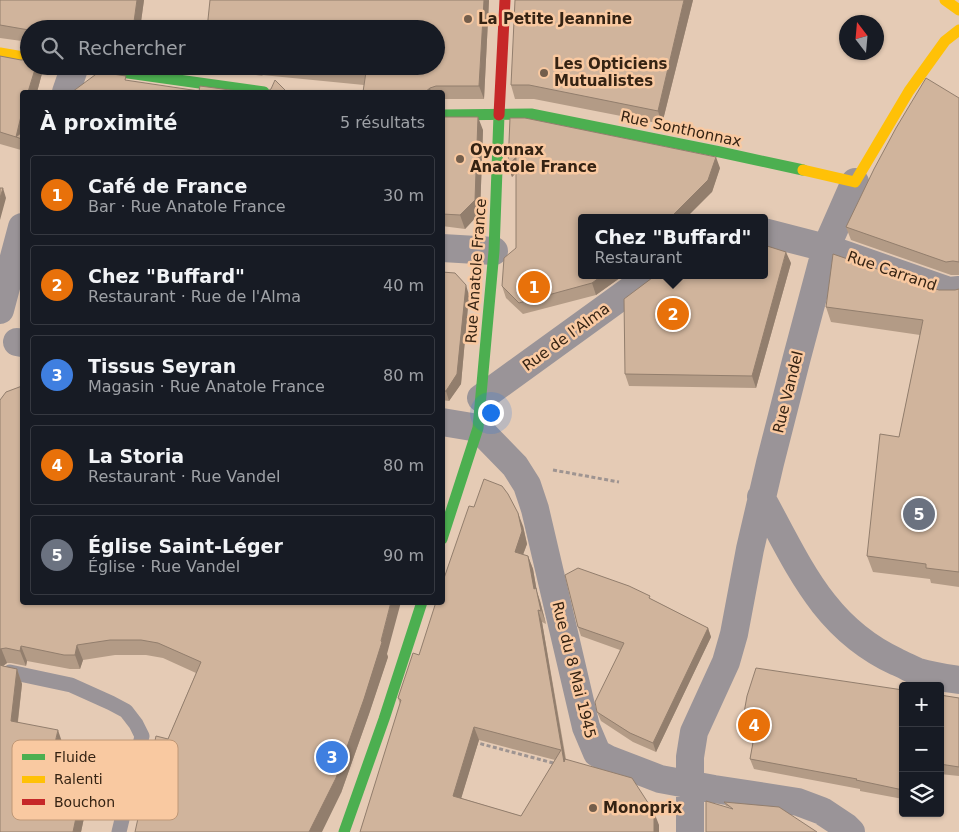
<!DOCTYPE html>
<html lang="fr">
<meta charset="utf-8">
<style>
body{margin:0;font-family:"DejaVu Sans",sans-serif;background:#20242c;color:#f1f3f6}
.controls{position:absolute;right:15px;bottom:15px;display:grid;overflow:hidden;border-radius:5px;box-shadow:0 1px 4px #0004}
.controls button{width:45px;height:45px;display:grid;place-items:center;padding:0;border:0;border-bottom:1px solid #363941;background:#171b24;color:#f1f3f6;font:25px sans-serif}
.compass{position:absolute;left:839px;top:15px;width:45px;height:45px;border-radius:50%;background:#171b24;box-shadow:0 1px 4px #0004;rotate:344deg}
.you{position:absolute;left:490px;top:412px;width:18px;height:18px;margin:-12px;border:4px solid #fff;border-radius:50%;background:#1a73e8;box-shadow:0 0 0 8px #1a73e833}
.badge{display:grid;place-items:center;width:32px;height:32px;border-radius:50%;background:#0b8043;color:#fff;font-size:16px;font-weight:700}
.pin{position:absolute;translate:-50% -50%;border:2px solid #fff;box-shadow:0 1px 5px #0006}
.popup{position:absolute;left:578px;top:214px;width:190px;height:65px;box-sizing:border-box;display:grid;place-content:center;border-radius:5px;background:#171b24;filter:drop-shadow(0 1px 4px #0005);font-size:16px;white-space:nowrap;color:#9ea1a6}
.popup b{font-size:19px;color:#f1f3f6}
.popup::after{content:'';position:absolute;left:50%;top:100%;margin-left:-10px;border:10px solid transparent;border-top-color:#171b24}
.list{margin:0;padding:0;list-style:none}
h2{display:flex;justify-content:space-between;align-items:center;height:65px;margin:0;padding:0 20px;font-size:21px}
h2 small{font-size:16px;font-weight:400;color:#9ea1a6}
.list li{display:grid;grid-template-columns:32px 1fr auto;gap:15px;align-items:center;box-sizing:border-box;height:80px;margin:0 10px 10px;padding:0 10px;border:1px solid #363941;border-radius:5px}
.list b{display:block;font-size:19px;white-space:nowrap}
.list p{margin:0;font-size:16px;white-space:nowrap;color:#9ea1a6}
.list em{font-size:16px;font-style:normal;color:#9ea1a6}
.icon{flex:none;width:28px;height:28px;fill:none;stroke:currentColor;stroke-width:2;stroke-linecap:round;stroke-linejoin:round}
.map{position:relative;flex:none;width:959px;height:832px;overflow:hidden}
.search{position:absolute;background:#171b24;box-shadow:0 1px 4px #0004;left:20px;top:20px;width:425px;height:55px;display:flex;align-items:center;gap:12px;box-sizing:border-box;padding:0 18px;border-radius:28px;color:#9ea1a6;font-size:19px}
.panel{position:absolute;background:#171b24;box-shadow:0 1px 4px #0004;left:20px;top:90px;width:425px;height:515px;border-radius:5px}
.map>svg:first-child{display:block}
.lines{fill:none;stroke-linecap:round;stroke-linejoin:round}
.path{stroke:#9e9491;stroke-width:3;stroke-dasharray:4 2.5;stroke-linecap:butt}
.lane{stroke:#9a9498;stroke-width:15}
.street{stroke:#9a9498;stroke-width:28}
.fast{stroke:#4caf50;stroke-width:11}
.slow{stroke:#ffc107;stroke-width:11}
.jam{stroke:#c62828;stroke-width:11}
.wall{fill:#b39b86;fill-rule:evenodd}
.shaded-wall{fill:#927e6d}
.building{fill:#d0b49c;stroke:#927e6d;fill-rule:evenodd}
.poi-dot{fill:#735e4c;stroke:#f9c9a1;stroke-width:2}
.labels{text-anchor:middle;dominant-baseline:central;stroke-width:5;stroke-linejoin:round;paint-order:stroke}
.poi-label{font-size:15px;font-weight:bold;fill:#352313;stroke:#f9c9a1;text-anchor:start}
.street-label{font-size:15px;fill:#352313;stroke:#f9c9a1}
.key{fill:#f9c9a1;stroke:#be9776;stroke-width:1}
.key-label{font-size:14px;fill:#352313}
</style>
<div class="map">
<svg width="959" height="832" viewBox="0 0 959 832">
<rect width="100%" height="100%" fill="#e5cbb5"/>
<g class="lines">
<path class="path" d="M553,470L619,482
M474,742L557,764"/>
<path class="lane" d="M10,672L71,685L111,703L126,711L136,724L142,736L119,832"/>
<path class="street" d="M66,92L75,66
M764,232L826,248L949,291L959,290
M442,248L494,251
M0,310L22,227
M17,342L22,343
M481,398L651,275
M442,422L478,428L515,466L527,485L535,509L586,727L597,753L608,759L660,779L714,789L798,802L822,811L846,827L851,832
M761,497C798,564 823,628 897,662C904,665 911,669 918,672C931,676 945,678 959,680
M690,832V757L694,732L726,662L734,634L750,549L770,463L797,357L826,248L855,182"/>
<path class="fast" d="M78,66L264,92
M442,115L531,114L720,152L803,170
M442,539L478,428L494,251L499,115
M344,832L384,719L422,602"/>
<path class="slow" d="M945,0L959,10
M0,53L29,58
M803,170L855,182L909,91L945,41L959,30"/>
<path class="jam" d="M499,115L505,0"/>
</g>
<path class="wall" d="M0,0H144L140,29H29V42L0,38Z
M210,0H489L484,99H442V92H363L364,85L262,75L263,76L208,68V66H436Z
M693,0L662,124L534,99H515L511,85Z
M0,56L29,66H44L37,92H22V151L21,150L0,144Z
M959,98V275H951L851,240L846,227Z
M442,117L483,130L480,213L465,229L442,226Z
M508,166L720,168L712,192L582,218L624,275L596,295L523,314L506,298L502,286L516,248V173L512,177Z
M791,263L756,388L629,386L625,374Z
M442,272L469,295L461,384L449,401L442,400Z
M959,289V587L931,583L930,579L873,572L867,556L899,437L920,335L831,322L826,307L939,290H955Z
M0,400L387,654L388,657L369,714L341,793L168,739L196,673L163,658L146,655H115L83,660L80,669H70L27,661L26,666L11,663H7L3,666L17,669L22,684L18,722L63,745L56,778L88,799L81,832H0Z
M523,526L527,544L523,555L528,556L533,569L537,592L540,601L546,624L542,622L566,759L659,825L360,832L400,704L398,698L419,655ZM479,740L555,760L521,816L461,798Z
M651,599L708,628L711,637L656,752L633,742L601,721L597,712L620,650L581,636L578,627Z
M903,690V799L860,791V789L754,769L750,759L753,742L745,734L742,724Z
M940,695L959,698V776L940,774Z
M724,802L817,832L726,806Z"/>
<path class="shaded-wall" d="M137,0H144L140,29H133Z
M484,0H489L484,99L479,86Z
M684,0H693L662,124L658,111Z
M36,66H44L37,92H28Z
M430,88L431,92H425Z
M22,112V139L16,137L20,150L16,137Z
M478,117L483,130L480,213L465,229L460,215Z
M516,157L520,169L512,177L508,166Z
M716,157L720,168L712,192L686,218H672V216Z
M3,188L6,198L0,220V198Z
M786,252L791,263L756,388L752,376Z
M603,275H624L596,295L592,283Z
M466,285L469,295L461,384L449,401L446,391Z
M518,513L523,526L527,544L519,565L515,552Z
M528,556L533,569L537,592L540,601L546,624L534,589Z
M391,602H401L387,654L388,657L369,714L341,793L322,832H309L381,641Z
M538,610L542,622L568,775L564,762Z
M708,628L711,637L656,752L653,743Z
M77,645L83,660L80,669L75,655Z
M21,646L27,661L26,666L20,651Z
M1,648L7,663L3,666L0,672V649Z
M17,669L22,684L16,736L11,721Z
M474,727L479,740L458,809L453,796Z
M58,730L63,745L53,791L47,777Z
M83,784L88,799L81,832H73Z
M654,812L659,825V832H654Z"/>
<path class="building" d="M0,0H137L133,29H74L48,24L46,29H29V30L0,25Z
M210,0H484L479,86H436L430,88L425,92H363L366,72L307,66H436V29H207Z
M515,0H684L658,111L529,85H511Z
M0,56L21,60L29,59V66H36L28,92H22V112L16,137L0,132Z
M99,72L126,76L125,80L199,91L200,86L245,92H72Z
M926,78L959,98V262L953,261L946,262L846,227L874,169L896,128Z
M275,80L287,92H266L271,89Z
M442,117H478L475,200L460,215L442,214Z
M510,118H525L716,157L708,180L672,216L678,218H582V275H603L592,283L519,303L502,286L504,258L516,248V157L508,166Z
M22,132V139L16,137Z
M0,188H3L0,198Z
M764,245L786,252L752,376L625,374L624,299L656,275H764Z
M833,254L939,290H955L959,289V572L926,568V564L867,556L880,434L899,437L923,320L826,307Z
M442,272L455,273L466,285L457,374L446,391H442Z
M22,383V602H391L381,641L382,642L364,699L336,778L309,832H135L156,736L168,739L201,662L158,643L141,640H110L77,645L75,655H64L21,646L20,651L6,648L0,649V400L6,392L22,386Z
M484,479L502,486L508,494L518,513L522,531L515,552L528,556L534,589L536,588L541,611L538,610L564,762L565,759L632,778L654,812V832H360L401,700L398,698L413,653L419,655L436,602H442V584L469,506L474,507ZM474,727L561,750L521,816L453,796Z
M578,568L629,586L650,596L649,598L708,628L653,743L630,733L597,712L595,702L624,643L578,627L565,575Z
M0,665L3,666L17,669L11,721L58,730L47,777L83,784L73,832H0Z
M756,668L903,690V790L856,780L857,779L750,759L754,737L742,724L747,696Z
M940,695L959,698V767L940,764Z
M706,801L733,809L724,802L779,807L817,832H706Z"/>
<g class="poi-dot">
<circle cx="468" cy="19" r="5"/>
<circle cx="544" cy="73" r="5"/>
<circle cx="460" cy="159" r="5"/>
<circle cx="593" cy="808" r="5"/>
</g>
<g class="labels">
<g class="poi-label">
<text x="478" y="19">La Petite Jeannine</text>
<text x="554" y="64">Les Opticiens<tspan x="554" dy="17">Mutualistes</tspan></text>
<text x="470" y="150">Oyonnax<tspan x="470" dy="17">Anatole France</tspan></text>
<text x="603" y="808">Monoprix</text>
</g>
<g class="street-label">
<text transform="translate(681 129) rotate(12)">Rue Sonthonnax</text>
<text transform="translate(476 271) rotate(-86)">Rue Anatole France</text>
<text transform="translate(892 271) rotate(19)">Rue Carrand</text>
<text transform="translate(566 337) rotate(-36)">Rue de l'Alma</text>
<text transform="translate(788 392) rotate(-76)">Rue Vandel</text>
<text transform="translate(574 670) rotate(76)">Rue du 8 Mai 1945</text>
</g>
</g>
<rect x="12" y="740" width="166" height="80" rx="8" class="key"/>
<rect x="22" y="754" width="23" height="6" fill="#4caf50"/>
<rect x="22" y="776" width="23" height="7" fill="#ffc107"/>
<rect x="22" y="799" width="23" height="6" fill="#c62828"/>
<g class="key-label">
<text x="54" y="762">Fluide</text>
<text x="54" y="784">Ralenti</text>
<text x="54" y="807">Bouchon</text>
</g>
</svg>
<div class="controls">
<button>+</button>
<button>−</button>
<button><svg class="icon" aria-label="layers" viewBox="0 0 24 24"><path d="M12 4l9 5-9 5-9-5zM3 14l9 5 9-5"/></svg></button>
</div>
<svg class="compass" viewBox="-18 -18 36 36"><path d="M0-13l5 13h-10z" fill="#e53935"/><path d="M0 13l5-13h-10z" fill="#9ea1a6"/></svg>
<div class="you"></div>
<div class="pin badge" style="left:534px;top:287px;background:#e8710a">1</div>
<div class="pin badge" style="left:673px;top:314px;background:#e8710a">2</div>
<div class="popup"><b>Chez &quot;Buffard&quot;</b>Restaurant</div>
<div class="pin badge" style="left:332px;top:757px;background:#3f7fe0">3</div>
<div class="pin badge" style="left:754px;top:725px;background:#e8710a">4</div>
<div class="pin badge" style="left:919px;top:514px;background:#6b7280">5</div>
<div class="search"><svg class="icon" aria-label="search" viewBox="0 0 24 24"><circle cx="10" cy="10" r="6"/><path d="M15 15l6 6"/></svg>Rechercher</div>
<section class="panel">
<h2>À proximité<small>5 résultats</small></h2>
<ul class="list">
<li><span class="badge" style="background:#e8710a">1</span><div><b>Café de France</b><p>Bar · Rue Anatole France</p></div><em>30 m</em></li>
<li><span class="badge" style="background:#e8710a">2</span><div><b>Chez &quot;Buffard&quot;</b><p>Restaurant · Rue de l'Alma</p></div><em>40 m</em></li>
<li><span class="badge" style="background:#3f7fe0">3</span><div><b>Tissus Seyran</b><p>Magasin · Rue Anatole France</p></div><em>80 m</em></li>
<li><span class="badge" style="background:#e8710a">4</span><div><b>La Storia</b><p>Restaurant · Rue Vandel</p></div><em>80 m</em></li>
<li><span class="badge" style="background:#6b7280">5</span><div><b>Église Saint-Léger</b><p>Église · Rue Vandel</p></div><em>90 m</em></li>
</ul>
</section>
</div>
